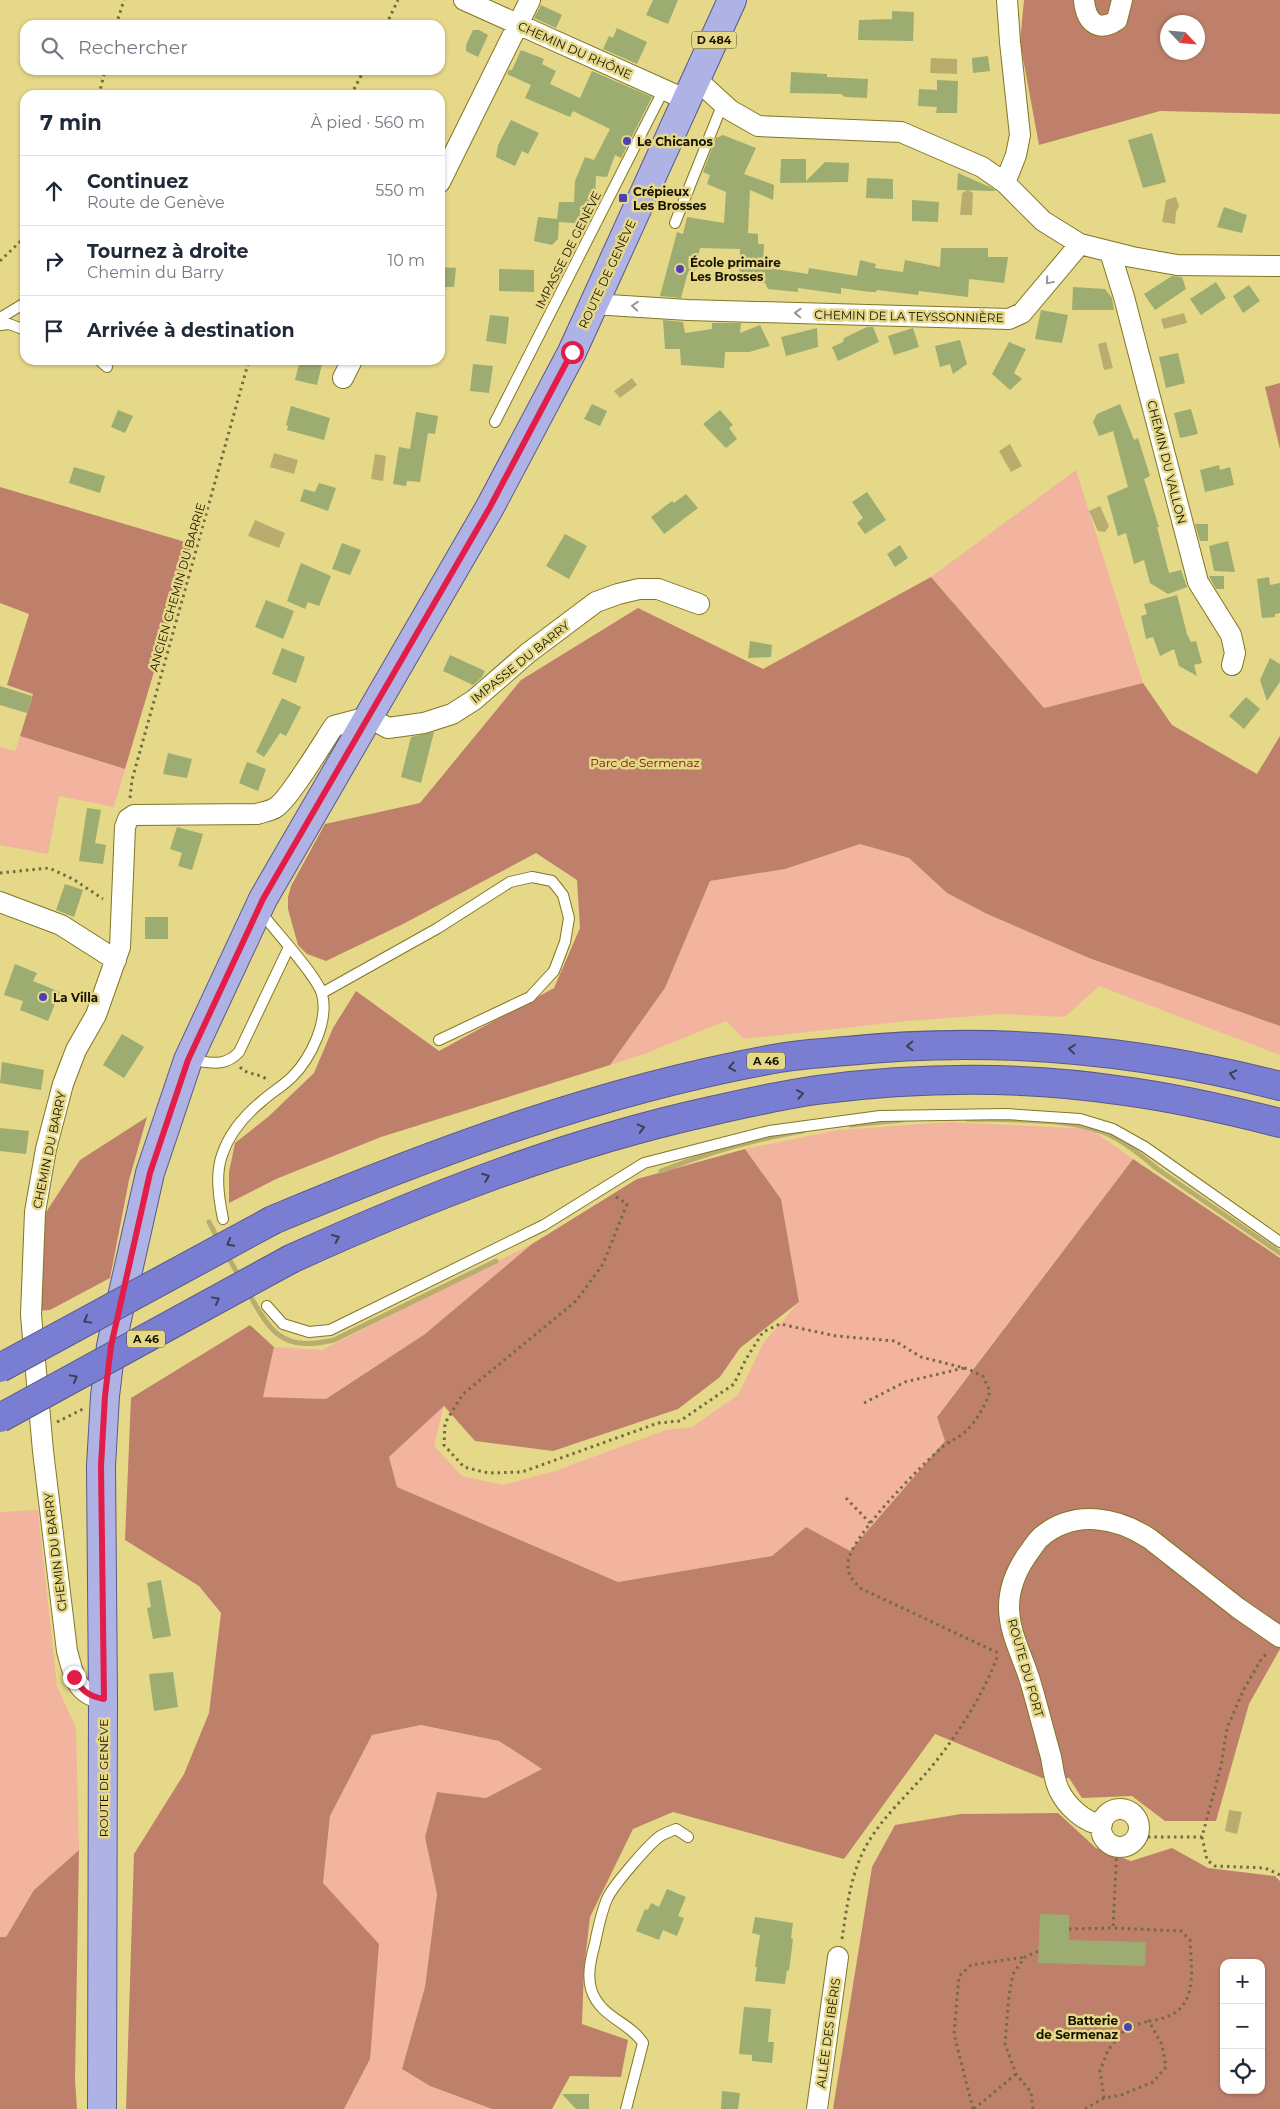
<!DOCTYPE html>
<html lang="fr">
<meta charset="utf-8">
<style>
body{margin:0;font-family:Montserrat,sans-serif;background:#f2f2f3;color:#1f2937}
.controls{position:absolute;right:15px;bottom:15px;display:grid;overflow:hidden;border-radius:10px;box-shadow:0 1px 4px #0004}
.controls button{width:45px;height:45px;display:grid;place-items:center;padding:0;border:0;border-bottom:1px solid #e0e1e3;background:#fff;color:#1f2937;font:25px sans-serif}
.compass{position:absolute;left:1160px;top:15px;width:45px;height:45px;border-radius:50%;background:#fff;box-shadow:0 1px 4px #0004;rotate:116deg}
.stop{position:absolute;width:15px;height:15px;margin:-11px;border:4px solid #e11d48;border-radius:50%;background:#fff}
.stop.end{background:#e11d48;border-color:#fff;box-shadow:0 1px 5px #0008}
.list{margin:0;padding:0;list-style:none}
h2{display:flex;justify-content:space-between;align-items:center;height:65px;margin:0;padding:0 20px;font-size:21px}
h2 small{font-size:16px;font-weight:400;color:#747a83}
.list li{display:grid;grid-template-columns:32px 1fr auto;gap:15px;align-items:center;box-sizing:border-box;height:70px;padding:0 20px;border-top:1px solid #e0e1e3}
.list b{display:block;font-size:19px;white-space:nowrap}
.list p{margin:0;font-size:16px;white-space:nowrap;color:#747a83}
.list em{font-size:16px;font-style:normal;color:#747a83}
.icon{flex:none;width:28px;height:28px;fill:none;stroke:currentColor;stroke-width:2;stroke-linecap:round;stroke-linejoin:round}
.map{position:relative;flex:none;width:1280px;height:2109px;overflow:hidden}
.search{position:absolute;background:#fff;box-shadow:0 1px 4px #0004;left:20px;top:20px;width:425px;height:55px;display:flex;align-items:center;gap:12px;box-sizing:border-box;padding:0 18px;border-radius:15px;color:#747a83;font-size:19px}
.panel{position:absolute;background:#fff;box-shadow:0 1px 4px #0004;left:20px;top:90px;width:425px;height:275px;border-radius:15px}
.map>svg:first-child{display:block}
.green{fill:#f3b49f}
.forest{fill:#be806a;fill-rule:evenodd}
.water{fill:#b8ad6e}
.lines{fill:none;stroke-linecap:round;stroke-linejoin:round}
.stream{stroke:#b8ad6e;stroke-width:5}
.building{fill:#9dac70}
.service-casing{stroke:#837624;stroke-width:12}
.minor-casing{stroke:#837624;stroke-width:22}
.primary-casing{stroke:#575989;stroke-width:30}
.motorway-casing{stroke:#575989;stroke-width:30}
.path{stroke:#746c3e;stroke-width:3;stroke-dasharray:2.5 4;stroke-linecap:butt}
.service{stroke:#fff;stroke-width:10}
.minor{stroke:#fff;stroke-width:20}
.primary{stroke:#afb2e5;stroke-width:28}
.motorway{stroke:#7a7ed3;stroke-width:28}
.motorway-bridge-casing{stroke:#575989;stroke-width:30;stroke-linecap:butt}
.motorway-bridge{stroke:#7a7ed3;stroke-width:28}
.oneway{stroke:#97958c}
.oneway2{stroke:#3f3e54}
.route{stroke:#e11d48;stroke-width:6}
.poi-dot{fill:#4b42b9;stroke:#e5d888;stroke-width:2}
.labels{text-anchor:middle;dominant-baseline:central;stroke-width:5;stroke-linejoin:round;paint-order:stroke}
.shield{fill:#e5d888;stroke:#554e29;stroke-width:1}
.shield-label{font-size:11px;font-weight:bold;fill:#171300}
.street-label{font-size:12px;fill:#171300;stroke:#e5d888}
.poi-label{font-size:12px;font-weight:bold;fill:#171300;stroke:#e5d888;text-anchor:start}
.park-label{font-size:12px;fill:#6b2000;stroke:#e5d888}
</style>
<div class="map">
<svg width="1280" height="2109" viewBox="0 0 1280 2109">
<rect width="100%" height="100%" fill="#e5d888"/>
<path class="green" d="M1076,470L1143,683L1044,708L931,577Z
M20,736L125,769L114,807L59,796L48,854L0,845V747L15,751Z
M860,844L909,858L947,893L987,914L1089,958L1280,1026V1055L1099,986L1065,1017L1003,1014L907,1021L744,1039L726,1021L644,1054L610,1065L665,988L710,881L785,869Z
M950,1122L1091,1129L1133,1159L937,1416L945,1441L850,1552L806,1527L772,1556L618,1582L397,1487L389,1457L444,1405L434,1446L462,1476L503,1485L555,1471L666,1430L692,1427L738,1395L764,1342L799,1302L781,1199L745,1149L837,1130Z
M532,1244L425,1334L326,1399L263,1397L274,1347L322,1350Z
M38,1510L57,1686L76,1728L79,1850L34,1890L6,1937H0V1512Z
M421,1725L499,1741L542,1769L486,1798L437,1792L425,1837L437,1894L425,1987L402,2069L430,2086L492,2109H344L370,2059L323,1883L330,1816L372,1735Z"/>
<path class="forest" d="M1024,0H1280V114L1160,111L1039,145L1020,42ZM1168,22H1198V52H1168Z
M1280,383V449L1265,387Z
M0,487L192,544L125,769L20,736L33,694L7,685L29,614L0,603Z
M931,577L1044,708L1143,683L1172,725L1257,774L1280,736V1026L1089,958L987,914L947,893L909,858L860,844L785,869L710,881L665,988L610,1065L381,1137L276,1179L229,1203V1172L235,1143L268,1117L314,1073L333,1028L356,991L439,1051L554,988L580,928L577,880L536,853L403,924L326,961L307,954L298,945L288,909V897L291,886L325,824L420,803L521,680L638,608L763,669Z
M147,1117L129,1180L110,1278L50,1310L35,1311L24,1246L80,1160Z
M745,1149L781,1199L799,1302L740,1348L720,1377L678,1409L553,1451L475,1441L444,1406L389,1457L397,1487L618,1582L772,1556L806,1527L850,1551L945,1441L937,1417L1133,1159L1280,1258V1649L1249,1704L1216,1821H1165L1132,1796L1082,1798L1069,1778H1042L935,1734L844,1859L673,1812L633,1829L590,1917L584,1969L582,2024L628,2040L621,2077L570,2076L552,2109H492L430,2086L402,2069L425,1987L437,1894L425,1837L437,1792L486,1798L542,1769L499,1741L421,1725L372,1735L330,1816L323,1883L379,1944L370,2059L344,2109H126L134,1854L184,1774L209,1713L221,1613L199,1586L125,1540L131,1398L250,1325L274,1347L263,1397L326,1399L425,1334L532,1244L637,1179Z
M1058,1813L1096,1848L1131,1861L1172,1848L1208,1868L1275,1876L1280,1881V2109H833L872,1867L895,1825L961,1814ZM1224,1963H1261V2090H1224Z
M79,1850L75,2080L77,2109H0V1937H6L34,1890Z"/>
<path class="water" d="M931,58L957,59V74L930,73Z
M968,190L973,193L972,215H960L962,193Z
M1176,197L1179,206L1176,212L1175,224L1162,222L1166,200Z
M1184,313L1187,323L1164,329L1161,319Z
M1106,342L1113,368L1104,370L1098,344Z
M632,378L637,385L620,398L614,391Z
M1010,444L1022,466L1011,472L999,451Z
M274,453L298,460L294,474L270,467Z
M375,454L386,456L383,481L371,479Z
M1100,506L1109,526L1105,532L1098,531L1089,511Z
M255,520L285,533L279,548L248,536Z
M1229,1810L1242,1812L1237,1834L1225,1831Z"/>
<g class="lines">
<path class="stream" d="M967,1119C1008,1120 1068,1118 1105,1133C1124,1141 1141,1155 1156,1168L1280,1253
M851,1125L902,1120
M661,1171C707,1153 754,1139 803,1131
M209,1222L219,1241
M227,1255L240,1278
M248,1292C271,1333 282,1352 334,1340L496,1261"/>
</g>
<path class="building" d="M653,0H678L668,24L646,15Z
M541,5L562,15L556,28L534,18Z
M892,11L914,12L913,41L858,40L859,20L892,19Z
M617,28L647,42L637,64L603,49L609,36L613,38Z
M473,30H479L488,35L478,57L466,51V45Z
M521,50L544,59L542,64L556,71L550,84L580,98L592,71L652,97L621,158L615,155L607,177L596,176L595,197H591L590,206H588L586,224L559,222L558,239L552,245L534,241L538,217L557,219L559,202H574L575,181L585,157L594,160L610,129L573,111L570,117L525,98L531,85L507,74L509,70H512Z
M988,56L990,71L973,73L972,58Z
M791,72L827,74V77L868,79L867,98L845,97L841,94L790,93Z
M937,80L958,81L957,113H936L937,107L918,106L919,89L937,90Z
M511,120L539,133L528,154L522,151L515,166L496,157L498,145Z
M1152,133L1166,182L1143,188L1128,140Z
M723,135L756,148L744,174L774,185L773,200L750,190L748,233L758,234V244H764L763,267L808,274L809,268L857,276L860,260L876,264L875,268L903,272L905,260L940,267L941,248H988V257H1008L1004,283L969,279L968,297L919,291L918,295L877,290L876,292H870L841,288V294L798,288V292L768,289L765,283L739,282L740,249L700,248L694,274L688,272L681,298L660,296L677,232L683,234L687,217L724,223L726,192L707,184L710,175L703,172L716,138Z
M781,159H806V181L825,162L849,163L848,182L780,183Z
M958,173L992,188L996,191L957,190Z
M867,178L893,179V199L866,198Z
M912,200L939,202L938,222L912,221Z
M1224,207L1247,215L1242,233L1217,227Z
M440,267L456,268L454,287H440Z
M499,269L534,270V292L499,291Z
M1172,276L1182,277L1186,289L1155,310L1144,294Z
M1216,282L1226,298L1201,315L1190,299Z
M1249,285L1260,301L1243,313L1233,296Z
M1073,287L1105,289L1112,298L1114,310H1072Z
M1041,310L1068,315L1062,343L1035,339Z
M490,315L509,317L506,344L486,341Z
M663,320L683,322L685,333L712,329V323H741L740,333L760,325L770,346L749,352H725L724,368L681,365L680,349H665Z
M867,327H873L879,342L838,361L832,347L843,342L844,338Z
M817,328L818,347L786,356L781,337Z
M913,328L919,347L894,355L888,336Z
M960,340L967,364L953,374L950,364L940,367L935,346Z
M1009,342L1026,349L1014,373L1022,379L1010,390L992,374Z
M1178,353L1185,383L1166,388L1159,357Z
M300,360H323L317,385L295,380Z
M473,364L493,366L489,393L470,391Z
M592,404L607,411L600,426L584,419Z
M1120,404L1134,440L1138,438L1150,476L1144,479L1159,527H1157L1169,573L1181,570L1187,587L1168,594L1150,583L1144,560L1134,564L1126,533L1118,536L1107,496L1128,487L1113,431L1099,436L1093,422L1097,414Z
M291,406L330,418L324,440L287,430L288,426L286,425Z
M1191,409L1198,434L1180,438L1174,413Z
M118,410L133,416L125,433L111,427Z
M720,410L733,425L729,428L737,439L726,448L703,424Z
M416,412L438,416L435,434L428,433L420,482L407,481L406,486L393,484L399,447L410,449Z
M1219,465L1220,470L1230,467L1234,485L1205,492L1200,470Z
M74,467L105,476L100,493L69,483Z
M319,483L336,488L328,511L300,501L304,489L315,492Z
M867,492L886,520L865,534L857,523L863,518L852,502Z
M686,494L698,508L664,534L651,517L672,501L674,503Z
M1195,524H1208V541H1200Z
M565,534L587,546L569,579L546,566Z
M1228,541L1235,572L1214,571L1209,546Z
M342,543L361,550L350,575L332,569Z
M900,545L908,558L895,567L887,554Z
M301,563L331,576L319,606L308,602L305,609L287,601Z
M1209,576H1224V589H1216Z
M1269,577L1270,585L1280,583V613L1275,614V617L1262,618L1257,579Z
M1177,595L1187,634L1191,642L1196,641L1202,663L1194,665L1197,676L1179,666L1174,649L1160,656L1153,637L1146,639L1141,616L1147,614L1144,604Z
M266,600L294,611L283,639L255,627Z
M750,641L772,645L771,657L748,658Z
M282,648L305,657L296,683L272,674Z
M450,655L485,671L482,677L473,685L443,671Z
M1270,658L1280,664V682L1267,701L1260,680Z
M0,686L32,696L27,713L0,705Z
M1246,697L1260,709L1244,729L1229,716Z
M282,698L301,707L286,736L280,733L264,757L256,752Z
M434,732L421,783L401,777L411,737Z
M168,753L192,759L187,778L163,774Z
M247,762L266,769L258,791L239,783Z
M87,808L101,810L95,843L106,845L103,864L79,861Z
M177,827L203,834L192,870L178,866L182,853L170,849Z
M65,884L83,890L74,917L56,910Z
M145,917H168V939H145Z
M15,964L37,973L33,981L60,992L48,1021L20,1010L23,1001L4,995Z
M122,1034L144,1047L124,1078L103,1065Z
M2,1062L44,1070L41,1090L0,1083Z
M0,1128L29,1131L26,1154L0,1151Z
M161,1580L171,1636L153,1639L147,1608L151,1607L147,1583Z
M173,1672L178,1707L154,1711L149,1674Z
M667,1889L686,1897L678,1916L684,1918L677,1936L663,1930L659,1940L636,1931L645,1909L648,1910L651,1903L659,1907Z
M1040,1914L1069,1915V1940L1146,1942L1145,1966L1038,1963Z
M755,1917L793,1923L791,1938L793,1939L789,1971L787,1970L785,1984L755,1981L757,1967H755L760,1935L752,1933Z
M744,2007L771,2009L768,2042H774L772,2063L752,2061V2055L739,2054Z
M722,2091L740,2093L738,2109H721Z
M562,2094H589V2109H576Z"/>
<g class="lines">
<g class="service-casing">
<path id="service" d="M675,223L723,103
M0,318L25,303
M0,325L9,324L25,330
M99,360L107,367
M495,422L664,89
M322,993L438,928L510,882L532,877L552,881L563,895L569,918L565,942L554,971L530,997L439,1040
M189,1060C210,1062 224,1068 239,1052L289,947
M223,1219C219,1199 215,1175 222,1155C229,1134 245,1115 262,1101C272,1092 283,1086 292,1077C311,1058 329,1021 322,994C318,978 280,936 268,921L259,913
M267,1306L283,1324L309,1332L330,1330L544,1225L644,1163L769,1131L880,1116L1006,1114L1080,1119L1113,1129L1145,1147L1280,1242
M626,2109L643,2043C629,2021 600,2018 591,1989C587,1974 591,1958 595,1943C598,1928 601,1913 607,1899C612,1887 651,1841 662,1835C666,1833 671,1831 676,1829L688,1837"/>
</g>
<g class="minor-casing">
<path id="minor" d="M464,0L687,100
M1084,0C1086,22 1098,33 1117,20L1122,0
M696,79L730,110L758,126L901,132L982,167L1005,183L1043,221L1080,244L1132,257L1177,265L1280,266
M440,182L530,0
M1005,183L1016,155L1020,135L1010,42L1007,0
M1110,252L1124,297L1198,582L1231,635L1235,653L1232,665
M593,304L688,310L1009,319L1022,313L1080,244
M343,378L352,360
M0,902L61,925L116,960
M103,1699C75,1694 74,1675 67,1651L43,1451L31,1315L35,1212L46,1149L63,1084L76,1050L96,1015L120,947L125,827L128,819L134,815L257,814C263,812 270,811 275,808C288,801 324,741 334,726L368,717L388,728L424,723L452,714L474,700L528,653L596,602L618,594L639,589H658L699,604
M1101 1828a19 19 0 1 1 38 0a19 19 0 1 1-38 0Z
M1102,1824C1085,1824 1066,1805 1059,1790C1054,1780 1053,1767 1051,1757C1044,1732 1038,1708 1031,1684C1024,1659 1009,1634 1009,1607C1009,1588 1016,1571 1027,1555C1032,1549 1036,1541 1041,1537C1074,1509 1117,1517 1150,1539L1238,1608L1280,1637
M817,2109L838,1957"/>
</g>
<g class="primary-casing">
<path id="primary" d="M102,2109L103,1699L101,1466L105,1396L111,1346L150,1173L188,1060L263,899L490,507L572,352L732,0"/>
</g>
<g class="motorway-casing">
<path id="motorway" d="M273,1220C437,1151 604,1089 779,1058C801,1054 824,1053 846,1051C993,1036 1138,1049 1280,1086
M291,1259C427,1197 566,1143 711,1111C746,1103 782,1095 817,1090C918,1077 1024,1076 1124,1091C1177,1098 1229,1110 1280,1123"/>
</g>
<path class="path" d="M116,25L124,0
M386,25L398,0
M99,95L105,70
M351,95L364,70
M0,261L25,237
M130,798L132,780L249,360
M0,873L49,868L73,879L103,899
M240,1067C248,1076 258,1072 269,1081
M616,1197L627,1204L603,1264L576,1301L463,1394L445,1423L444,1445L464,1467L488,1473L522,1472L658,1423L680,1421L734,1384L746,1359L763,1332L780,1324L836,1336L895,1341L921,1357L968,1369L983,1376L990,1392C984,1407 978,1419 966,1431C959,1438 949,1441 941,1448C919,1468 852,1535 848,1562C847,1574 852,1579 860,1588L998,1653
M864,1403L905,1382L964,1368
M57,1422L83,1409
M846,1498L870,1523
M1139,1830L1143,1837H1202L1221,1766L1227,1728L1244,1689L1262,1658L1269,1652
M1202,1837L1207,1860L1215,1866L1265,1868L1280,1875
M1069,1929L1113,1928
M842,1939C847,1906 851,1870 869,1841C884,1816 909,1793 928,1771C955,1739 985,1693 998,1654
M1104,2098L1100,2071L1108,2050L1126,2028L1149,2021
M973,2109L954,2034L959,1976L971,1965L1025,1957
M974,2109L1016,2074
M1033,2109L1031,2092L1016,2074L1005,2044L1009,1995L1013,1974L1025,1957L1039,1951
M1085,2109L1104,2098L1121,2095L1153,2082L1166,2067L1162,2045L1149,2021C1199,2015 1192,1979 1190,1940L1181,1931L1113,1928L1117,1846"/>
<use href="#service" class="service"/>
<use href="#minor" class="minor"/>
<use href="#primary" class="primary"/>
<use href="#motorway" class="motorway"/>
<g class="motorway-bridge-casing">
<path id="motorway-bridge" d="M0,1368L273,1220
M0,1418L291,1259"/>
</g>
<use href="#motorway-bridge" class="motorway-bridge"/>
</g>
<defs><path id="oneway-chevron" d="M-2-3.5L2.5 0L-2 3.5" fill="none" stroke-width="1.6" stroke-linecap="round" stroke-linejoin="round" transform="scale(1.25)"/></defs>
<g class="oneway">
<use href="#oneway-chevron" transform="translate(1049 281) rotate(130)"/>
<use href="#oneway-chevron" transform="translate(635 306) rotate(-176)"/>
<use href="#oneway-chevron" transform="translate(798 313) rotate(-178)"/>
</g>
<g class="oneway2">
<use href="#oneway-chevron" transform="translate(910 1046) rotate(178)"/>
<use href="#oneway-chevron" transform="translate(1072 1049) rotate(-174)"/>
<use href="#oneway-chevron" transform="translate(732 1067) rotate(169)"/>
<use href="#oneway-chevron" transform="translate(1233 1074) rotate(-167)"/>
<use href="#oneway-chevron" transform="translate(800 1094) rotate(-11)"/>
<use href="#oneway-chevron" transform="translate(641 1128) rotate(-15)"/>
<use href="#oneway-chevron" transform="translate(486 1177) rotate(-21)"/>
<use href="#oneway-chevron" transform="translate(336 1238) rotate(-25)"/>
<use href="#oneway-chevron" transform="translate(230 1243) rotate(152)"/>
<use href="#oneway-chevron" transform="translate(216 1300) rotate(-29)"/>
<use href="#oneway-chevron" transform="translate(87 1320) rotate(151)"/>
<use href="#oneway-chevron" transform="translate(74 1378) rotate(-29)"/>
</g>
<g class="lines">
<path class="route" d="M74,1677C82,1691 88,1696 104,1699L101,1466L105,1396L111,1346L150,1173L188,1060L263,899L490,507L572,352"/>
</g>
<g class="poi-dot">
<circle cx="627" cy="141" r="5"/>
<rect x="618" y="193" width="10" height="10" rx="2.5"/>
<circle cx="680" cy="269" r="5"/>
<circle cx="43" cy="997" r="5"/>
<circle cx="1128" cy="2027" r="5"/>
</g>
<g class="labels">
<g class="shield">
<rect x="691.5" y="31.5" width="45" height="17" rx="4"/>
<rect x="747" y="1052.5" width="38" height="17" rx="4"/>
<rect x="127" y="1330.5" width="38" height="17" rx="4"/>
</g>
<g class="shield-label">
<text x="714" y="40">D 484</text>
<text x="766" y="1061">A 46</text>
<text x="146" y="1339">A 46</text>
</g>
<g class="street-label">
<text transform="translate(575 50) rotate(24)">CHEMIN DU RHÔNE</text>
<text transform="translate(568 250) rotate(-63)">IMPASSE DE GENÈVE</text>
<text transform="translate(607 274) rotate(-65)">ROUTE DE GENÈVE</text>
<text transform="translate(909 316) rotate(1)">CHEMIN DE LA TEYSSONNIÈRE</text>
<text transform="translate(1167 462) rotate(76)">CHEMIN DU VALLON</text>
<text transform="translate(177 587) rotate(-74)">ANCIEN CHEMIN DU BARRIE</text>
<text transform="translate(520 662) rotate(-39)">IMPASSE DU BARRY</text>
<text transform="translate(49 1150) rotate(-78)">CHEMIN DU BARRY</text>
<text transform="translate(55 1552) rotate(-97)">CHEMIN DU BARRY</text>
<text transform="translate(1026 1668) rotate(74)">ROUTE DU FORT</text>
<text transform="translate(103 1778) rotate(-90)">ROUTE DE GENÈVE</text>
<text transform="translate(828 2033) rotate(-82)">ALLÉE DES IBÉRIS</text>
</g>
<g class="poi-label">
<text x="637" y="141">Le Chicanos</text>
<text x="633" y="191">Crépieux<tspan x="633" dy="14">Les Brosses</tspan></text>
<text x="690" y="262">École primaire<tspan x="690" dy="14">Les Brosses</tspan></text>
<text x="53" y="997">La Villa</text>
<text x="1118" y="2020" text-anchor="end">Batterie<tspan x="1118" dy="14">de Sermenaz</tspan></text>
</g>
<g class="park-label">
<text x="645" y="762">Parc de Sermenaz</text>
</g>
</g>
</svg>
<div class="controls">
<button>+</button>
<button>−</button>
<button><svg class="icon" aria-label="locate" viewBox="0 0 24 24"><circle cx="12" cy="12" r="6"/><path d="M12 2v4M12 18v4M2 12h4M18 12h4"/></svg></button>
</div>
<svg class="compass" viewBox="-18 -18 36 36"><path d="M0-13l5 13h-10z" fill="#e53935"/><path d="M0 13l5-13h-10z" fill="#747a83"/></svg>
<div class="stop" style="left:572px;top:352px"></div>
<div class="stop end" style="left:74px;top:1677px"></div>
<div class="search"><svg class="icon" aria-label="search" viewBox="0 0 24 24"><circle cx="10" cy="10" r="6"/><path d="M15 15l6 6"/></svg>Rechercher</div>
<section class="panel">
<h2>7 min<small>À pied · 560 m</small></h2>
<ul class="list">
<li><svg class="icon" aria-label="ahead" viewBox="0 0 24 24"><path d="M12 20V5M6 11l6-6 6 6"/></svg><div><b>Continuez</b><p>Route de Genève</p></div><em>550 m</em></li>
<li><svg class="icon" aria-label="right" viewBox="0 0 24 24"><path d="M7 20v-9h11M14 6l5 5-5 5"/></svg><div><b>Tournez à droite</b><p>Chemin du Barry</p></div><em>10 m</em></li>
<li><svg class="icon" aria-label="arrive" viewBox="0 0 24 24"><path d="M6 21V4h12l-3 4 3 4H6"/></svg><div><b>Arrivée à destination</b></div></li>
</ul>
</section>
</div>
